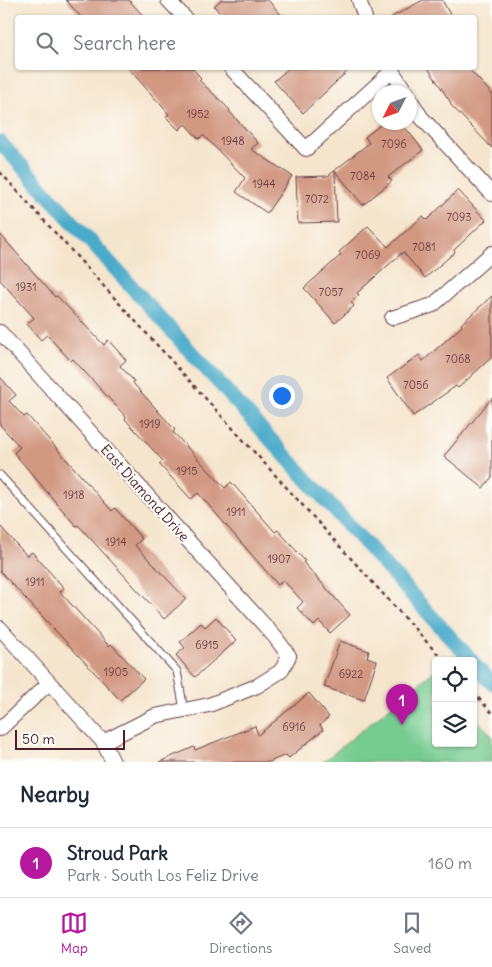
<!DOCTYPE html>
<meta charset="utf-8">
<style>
body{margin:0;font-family:Delius,sans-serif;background:#f2f2f3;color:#1f2937}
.controls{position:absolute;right:15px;bottom:15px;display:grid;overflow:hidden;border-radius:5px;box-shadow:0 1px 4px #0004}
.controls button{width:45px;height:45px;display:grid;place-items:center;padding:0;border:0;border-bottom:1px solid #e0e1e3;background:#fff;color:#1f2937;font:25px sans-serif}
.compass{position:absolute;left:372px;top:85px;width:45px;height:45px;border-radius:50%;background:#fff;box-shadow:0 1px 4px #0004;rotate:228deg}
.scale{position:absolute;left:15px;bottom:12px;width:110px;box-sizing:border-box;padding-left:5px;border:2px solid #4a1f2b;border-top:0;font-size:14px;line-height:18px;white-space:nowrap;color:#4a1f2b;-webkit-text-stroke:4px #fdfcf7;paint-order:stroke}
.you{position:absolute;left:281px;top:395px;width:18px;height:18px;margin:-12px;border:4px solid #fff;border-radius:50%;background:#1a73e8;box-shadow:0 0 0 8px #1a73e833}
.badge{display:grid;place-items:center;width:32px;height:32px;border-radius:50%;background:#b5179e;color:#fff;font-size:16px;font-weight:700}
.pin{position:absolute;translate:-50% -41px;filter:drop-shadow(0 1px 2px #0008)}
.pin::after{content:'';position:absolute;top:26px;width:18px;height:15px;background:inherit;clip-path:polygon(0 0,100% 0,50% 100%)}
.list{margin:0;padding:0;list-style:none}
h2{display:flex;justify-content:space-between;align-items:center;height:65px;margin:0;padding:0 20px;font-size:21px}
h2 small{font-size:16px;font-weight:400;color:#747a83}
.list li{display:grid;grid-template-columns:32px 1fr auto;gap:15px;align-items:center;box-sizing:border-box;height:70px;padding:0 20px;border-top:1px solid #e0e1e3}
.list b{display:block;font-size:19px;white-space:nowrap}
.list p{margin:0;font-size:16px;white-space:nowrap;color:#747a83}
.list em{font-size:16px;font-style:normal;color:#747a83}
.icon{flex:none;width:28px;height:28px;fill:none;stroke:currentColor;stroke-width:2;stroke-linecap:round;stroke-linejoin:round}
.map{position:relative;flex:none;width:492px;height:762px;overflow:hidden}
.search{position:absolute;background:#fff;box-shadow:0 1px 4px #0004;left:15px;right:15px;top:15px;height:55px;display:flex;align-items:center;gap:12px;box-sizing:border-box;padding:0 18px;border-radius:5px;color:#747a83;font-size:19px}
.sheet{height:135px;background:#fff}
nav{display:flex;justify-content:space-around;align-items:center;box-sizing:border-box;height:70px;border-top:1px solid #e0e1e3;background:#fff;font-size:14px;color:#747a83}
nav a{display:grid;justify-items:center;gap:2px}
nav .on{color:#b5179e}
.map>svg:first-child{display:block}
.green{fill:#74cb90;stroke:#5f755e}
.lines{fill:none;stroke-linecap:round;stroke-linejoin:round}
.canal{stroke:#4aaac9;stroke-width:15}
.building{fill:#d19882}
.lane-casing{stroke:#643d43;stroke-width:9}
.street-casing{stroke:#643d43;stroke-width:16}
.path{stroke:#643d43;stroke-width:2.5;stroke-dasharray:4 4;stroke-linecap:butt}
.lane{stroke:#fff;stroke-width:7}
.street{stroke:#fff;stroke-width:14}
.labels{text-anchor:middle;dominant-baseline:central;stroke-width:4.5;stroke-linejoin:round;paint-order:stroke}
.number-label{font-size:11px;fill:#6c3d41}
.street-label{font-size:14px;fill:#4a1f2b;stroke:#fdfcf7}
</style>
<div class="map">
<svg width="492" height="762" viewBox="0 0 492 762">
<rect width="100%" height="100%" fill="#fdfcf7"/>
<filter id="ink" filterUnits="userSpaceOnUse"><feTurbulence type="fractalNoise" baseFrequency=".02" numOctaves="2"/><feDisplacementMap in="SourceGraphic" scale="10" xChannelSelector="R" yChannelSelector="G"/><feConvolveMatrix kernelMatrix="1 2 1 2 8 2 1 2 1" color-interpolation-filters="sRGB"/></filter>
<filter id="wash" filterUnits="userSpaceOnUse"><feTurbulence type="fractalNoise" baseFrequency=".0096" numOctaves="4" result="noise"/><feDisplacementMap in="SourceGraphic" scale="20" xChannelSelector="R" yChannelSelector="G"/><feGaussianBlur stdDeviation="1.12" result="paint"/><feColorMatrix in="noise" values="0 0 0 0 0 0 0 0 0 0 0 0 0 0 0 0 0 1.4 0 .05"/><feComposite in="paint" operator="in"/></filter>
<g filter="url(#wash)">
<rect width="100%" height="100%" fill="#f5e5cd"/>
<path class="green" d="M434,671L436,674V743H473V715L492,736V762H323Z"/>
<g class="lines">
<path class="canal" d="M0,142L472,661
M473,663L492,683"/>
</g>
<g id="blocks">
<path class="building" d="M66,0H129L145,18H82Z
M221,0H268L284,18H224L214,6Z
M423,0H442L452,18H390Z
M128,68H192L201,78L199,80L230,110L229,111L258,143L251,149L292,176L267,213L236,192L245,178L203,135L199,139L185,124L179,130L166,117L169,114Z
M289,68H351L303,113L274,81Z
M428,68H468L492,94V148L450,104L451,103Z
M384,122H401L423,150L388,177L392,181L363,205L335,171L337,222L298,223L296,177L328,176L369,143L365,137Z
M458,190L486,220L454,250L455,252L425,278L403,252L357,293L359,295L351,302L354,306L335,323L304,288L341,255L339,252L368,226L388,247L423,216L427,220Z
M0,234L55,297L57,296L104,345L108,340L126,360L120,366L134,381L133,383L175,430L173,432L225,488L231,482L275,532L278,530L305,561L303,562L350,615L330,633L319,621L314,626L297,608L303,602L283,580L278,585L198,493L191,499L159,464L163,461L125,419L126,417L73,359L71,361L47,335L41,340L27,324L34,318L0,280Z
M492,296V357L458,388L456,386L413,416L387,378L419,355L423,361L462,326L461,324Z
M0,377L16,395L9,401L24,417L27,415L112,511L115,508L142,539L135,545L186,599L164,619L78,525L76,526L14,453L20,447L0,425Z
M492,398V477L483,488L444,456Z
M0,526L27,556L32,552L64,588L60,592L109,646L111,644L144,679L120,700L0,571Z
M216,617L236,641L195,677L176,655L185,648L180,642L201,623L205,627Z
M340,641L369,651L367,657L377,661L364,700L324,687Z
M309,693L329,717L320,725L323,730L289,758L286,755L269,762H159L194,747L195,750L255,726L258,735Z"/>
</g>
</g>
<g filter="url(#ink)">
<use href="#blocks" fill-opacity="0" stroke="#643d43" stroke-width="1"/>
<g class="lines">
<g class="lane-casing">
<path id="lane" d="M0,475L177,671L184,710"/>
</g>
<g class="street-casing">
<path id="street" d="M168,0L185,18
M359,0L365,18
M231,68L306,149L392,71
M390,68L406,92
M410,99L421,117L492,194
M392,318L433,305L492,253
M0,332L275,637L289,656L281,671L257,686L209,705L155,716L103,742
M0,628L103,742L113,762
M0,729L49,683"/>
</g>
<path class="path" d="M0,172L444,661
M473,692L492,713"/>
<use href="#lane" class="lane"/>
<use href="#street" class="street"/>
</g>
</g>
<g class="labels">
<g class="number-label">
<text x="198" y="114">1952</text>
<text x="233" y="141">1948</text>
<text x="394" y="144">7096</text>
<text x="363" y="176">7084</text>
<text x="264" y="184">1944</text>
<text x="317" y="199">7072</text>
<text x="459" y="217">7093</text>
<text x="424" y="247">7081</text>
<text x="368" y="255">7069</text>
<text x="26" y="287">1931</text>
<text x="331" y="292">7057</text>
<text x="458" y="359">7068</text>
<text x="416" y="385">7056</text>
<text x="150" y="424">1919</text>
<text x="187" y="471">1915</text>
<text x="74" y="495">1918</text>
<text x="236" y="512">1911</text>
<text x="116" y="542">1914</text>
<text x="279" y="559">1907</text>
<text x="35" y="582">1911</text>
<text x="207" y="645">6915</text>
<text x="116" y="672">1905</text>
<text x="351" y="674">6922</text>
<text x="294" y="727">6916</text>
</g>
<g class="street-label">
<text transform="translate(145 493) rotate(48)">East Diamond Drive</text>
</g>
</g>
</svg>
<div class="controls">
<button><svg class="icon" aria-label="locate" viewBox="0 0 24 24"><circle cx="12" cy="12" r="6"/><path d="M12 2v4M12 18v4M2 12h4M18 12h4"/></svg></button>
<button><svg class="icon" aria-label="layers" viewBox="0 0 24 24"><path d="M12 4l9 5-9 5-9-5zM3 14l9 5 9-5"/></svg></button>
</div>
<svg class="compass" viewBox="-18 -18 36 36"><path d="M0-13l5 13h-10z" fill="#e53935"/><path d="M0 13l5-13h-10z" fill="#747a83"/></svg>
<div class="scale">50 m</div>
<div class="you"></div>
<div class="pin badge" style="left:402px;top:725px">1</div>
<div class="search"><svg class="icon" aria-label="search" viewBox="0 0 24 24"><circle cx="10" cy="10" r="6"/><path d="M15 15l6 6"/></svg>Search here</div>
</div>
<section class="sheet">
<h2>Nearby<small></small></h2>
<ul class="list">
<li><span class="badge">1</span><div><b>Stroud Park</b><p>Park · South Los Feliz Drive</p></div><em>160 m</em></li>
</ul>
</section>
<nav>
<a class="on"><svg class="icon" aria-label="map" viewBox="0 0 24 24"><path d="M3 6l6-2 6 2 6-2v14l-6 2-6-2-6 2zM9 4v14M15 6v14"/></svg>Map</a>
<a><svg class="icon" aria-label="directions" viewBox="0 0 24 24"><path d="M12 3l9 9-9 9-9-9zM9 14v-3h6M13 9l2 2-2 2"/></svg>Directions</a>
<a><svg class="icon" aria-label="saved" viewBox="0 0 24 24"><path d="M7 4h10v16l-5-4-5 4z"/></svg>Saved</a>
</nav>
